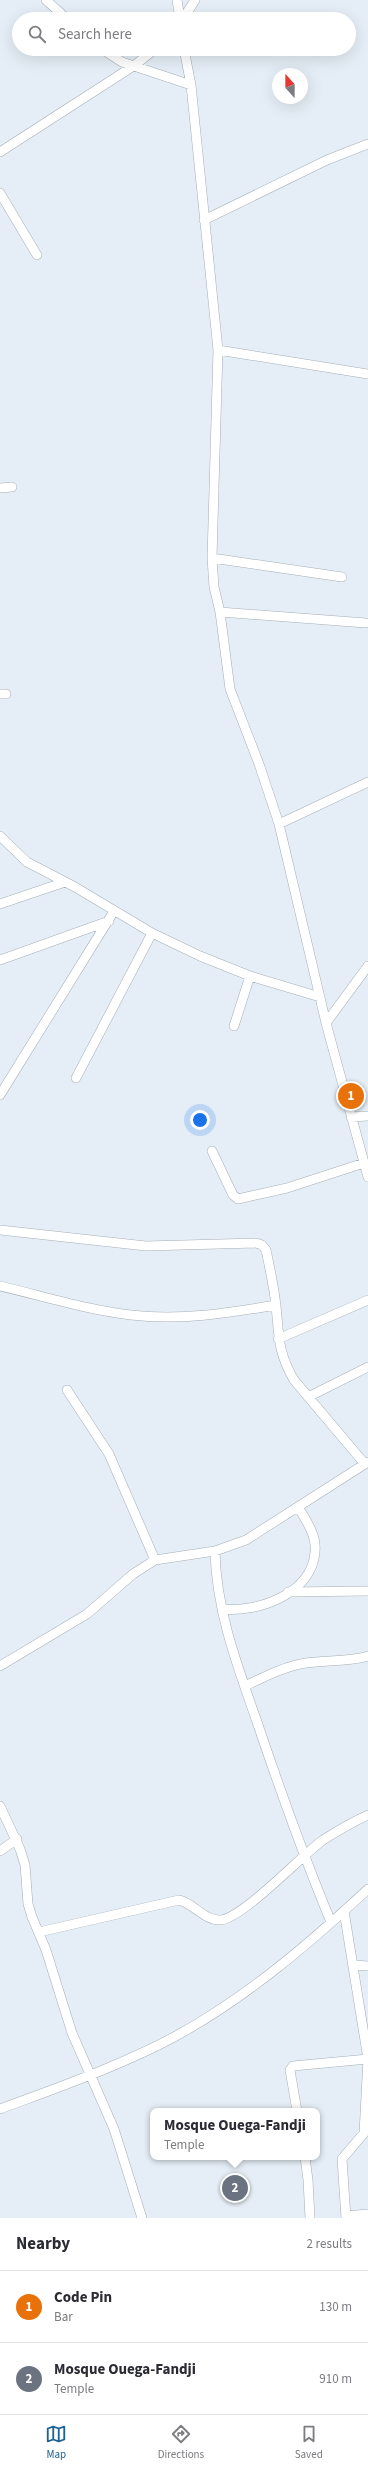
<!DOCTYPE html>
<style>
body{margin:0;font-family:"Source Sans 3",sans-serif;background:#f2f2f3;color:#2b2b33}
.compass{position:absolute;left:272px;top:68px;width:36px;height:36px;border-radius:50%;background:#fff;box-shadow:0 4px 16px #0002;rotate:339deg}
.you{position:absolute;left:200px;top:1120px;width:14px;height:14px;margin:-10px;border:3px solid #fff;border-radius:50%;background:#1a73e8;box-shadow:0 0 0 6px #1a73e833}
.badge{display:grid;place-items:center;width:26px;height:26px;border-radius:50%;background:#1d6297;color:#fff;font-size:13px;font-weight:700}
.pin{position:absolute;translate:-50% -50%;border:2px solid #fff;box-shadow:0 1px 4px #0006}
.popup{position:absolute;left:150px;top:2108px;width:170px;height:52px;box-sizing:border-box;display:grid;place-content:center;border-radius:8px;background:#fff;filter:drop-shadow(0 1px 3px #0005);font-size:13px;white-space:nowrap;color:#7c7c81}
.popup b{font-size:15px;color:#2b2b33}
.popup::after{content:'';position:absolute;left:50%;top:100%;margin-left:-8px;border:8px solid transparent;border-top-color:#fff}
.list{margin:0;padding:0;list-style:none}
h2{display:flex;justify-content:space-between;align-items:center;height:52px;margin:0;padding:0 16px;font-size:17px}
h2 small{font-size:13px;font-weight:400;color:#7c7c81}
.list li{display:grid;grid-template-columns:26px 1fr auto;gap:12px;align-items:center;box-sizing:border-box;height:72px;padding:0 16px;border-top:1px solid #e1e1e2}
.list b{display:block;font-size:15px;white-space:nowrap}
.list p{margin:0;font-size:13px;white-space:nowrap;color:#7c7c81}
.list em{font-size:13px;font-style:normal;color:#7c7c81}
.icon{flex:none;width:22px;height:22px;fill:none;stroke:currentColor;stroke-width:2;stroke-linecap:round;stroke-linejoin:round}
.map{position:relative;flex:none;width:368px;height:2218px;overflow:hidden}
.search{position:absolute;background:#fff;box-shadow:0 4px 16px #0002;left:12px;right:12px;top:12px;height:44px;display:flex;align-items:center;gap:10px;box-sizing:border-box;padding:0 14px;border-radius:22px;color:#7c7c81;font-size:15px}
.sheet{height:196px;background:#fff}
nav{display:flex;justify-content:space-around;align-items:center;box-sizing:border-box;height:56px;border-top:1px solid #e1e1e2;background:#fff;font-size:11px;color:#7c7c81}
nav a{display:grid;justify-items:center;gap:2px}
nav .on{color:#1d6297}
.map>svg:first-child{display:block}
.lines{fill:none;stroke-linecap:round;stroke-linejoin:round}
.minor-casing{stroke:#a6aeb6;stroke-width:10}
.minor{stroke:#fff;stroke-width:9}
</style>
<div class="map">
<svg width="368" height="2218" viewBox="0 0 368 2218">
<rect width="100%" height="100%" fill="#e5eef6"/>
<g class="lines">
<g class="minor-casing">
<path id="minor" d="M46,0L67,19
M177,0L180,19
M183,19L195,0
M102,49L122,62L191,85
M184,49L191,85L218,350L212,558L214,587L220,612L230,689L259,764L279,824L326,1023L368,1177
M0,152L135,65L155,49
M0,193L37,255
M204,220L327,160L368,144
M218,350L368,374
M0,488L12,487
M212,558L342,577
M220,612L366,623
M0,694H6
M279,824L368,782
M0,836L27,862L75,887L152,933L200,956L250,976L320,997
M0,904L65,882
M0,960L109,921
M326,1023L368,966
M234,1026L250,976
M76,1078L152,933
M0,1095L114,911
M351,1117L368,1116
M212,1151L233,1195L238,1199L287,1188L364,1163
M0,1230L146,1246L256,1243L262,1245L266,1250C270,1269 274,1287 276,1306C279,1336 278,1353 294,1380L364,1463
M0,1286C43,1296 87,1310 131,1315C179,1321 229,1313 276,1305
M278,1339L368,1300
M67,1390L109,1454L155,1560
M308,1397L368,1367
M215,1551C216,1609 237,1665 256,1719C279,1787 303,1855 331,1922
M288,1592L368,1591
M222,1609C257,1613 312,1594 315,1552C317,1536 306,1520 298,1507
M0,1666L87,1614L133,1574L155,1560L215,1551L246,1540L368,1462
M245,1686C264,1677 285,1666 306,1663C327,1660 347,1662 368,1656
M0,1806L20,1849L25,1865L28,1904L32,1917L46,1950L72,2033L114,2129L142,2218
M0,1851L17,1839
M344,1911L368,2059L364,2133L342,2159L346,2218
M39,1932L179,1900C193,1903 205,1921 220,1920C242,1919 301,1856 323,1840C337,1831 352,1822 368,1815
M354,1965L368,1966
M0,2109C59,2087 120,2066 176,2036C247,1997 309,1944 368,1889
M297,2111L290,2070L293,2066L368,2059
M305,2157L308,2180L310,2218
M346,2216L368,2214"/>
</g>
<use href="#minor" class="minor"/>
</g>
</svg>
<svg class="compass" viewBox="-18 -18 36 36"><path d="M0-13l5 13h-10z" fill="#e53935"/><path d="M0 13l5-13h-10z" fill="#7c7c81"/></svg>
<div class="you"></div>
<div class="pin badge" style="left:351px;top:1096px;background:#e8710a">1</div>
<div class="pin badge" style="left:235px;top:2188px;background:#6b7280">2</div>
<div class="popup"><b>Mosque Ouega-Fandji</b>Temple</div>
<div class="search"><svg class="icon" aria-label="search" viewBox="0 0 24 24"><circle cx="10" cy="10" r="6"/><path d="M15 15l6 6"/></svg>Search here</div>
</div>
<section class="sheet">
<h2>Nearby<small>2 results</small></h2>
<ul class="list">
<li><span class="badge" style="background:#e8710a">1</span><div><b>Code Pin</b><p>Bar</p></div><em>130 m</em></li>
<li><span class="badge" style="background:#6b7280">2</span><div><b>Mosque Ouega-Fandji</b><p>Temple</p></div><em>910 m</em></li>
</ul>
</section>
<nav>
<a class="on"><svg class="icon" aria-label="map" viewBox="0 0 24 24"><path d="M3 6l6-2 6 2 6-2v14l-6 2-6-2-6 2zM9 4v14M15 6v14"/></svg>Map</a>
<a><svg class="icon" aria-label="directions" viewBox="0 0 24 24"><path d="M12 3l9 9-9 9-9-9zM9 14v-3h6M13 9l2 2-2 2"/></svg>Directions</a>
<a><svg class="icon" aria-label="saved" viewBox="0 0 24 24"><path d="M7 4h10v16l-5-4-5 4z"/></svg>Saved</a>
</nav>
